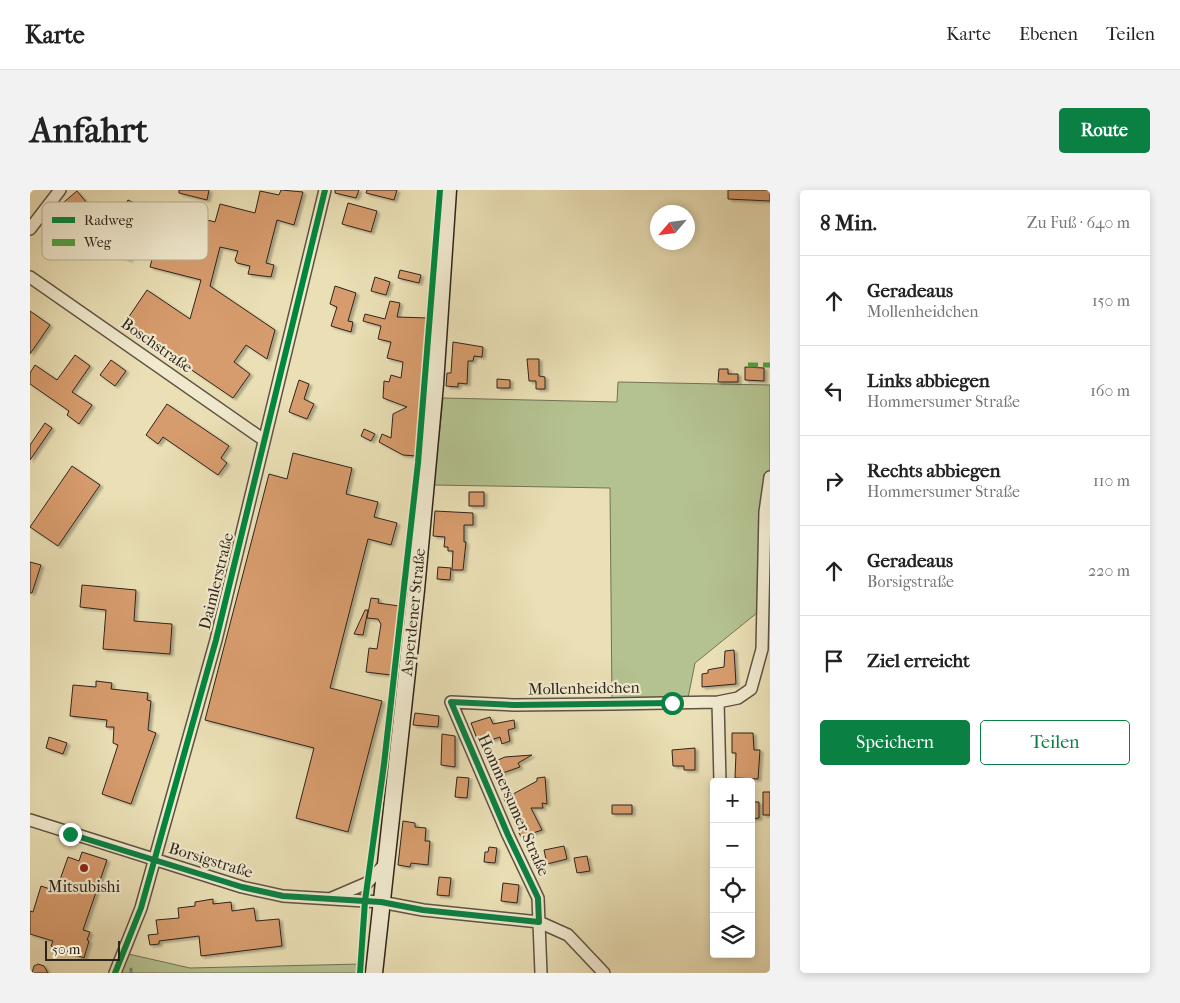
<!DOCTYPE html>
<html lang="de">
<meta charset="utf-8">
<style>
body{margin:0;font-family:"IM FELL French Canon",serif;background:#f2f2f2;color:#222}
.controls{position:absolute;right:15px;bottom:15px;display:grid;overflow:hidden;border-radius:5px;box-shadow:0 2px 8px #0003}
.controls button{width:45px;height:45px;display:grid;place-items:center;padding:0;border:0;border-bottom:1px solid #e0e0e0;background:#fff;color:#222;font:25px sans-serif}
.compass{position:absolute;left:620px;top:15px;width:45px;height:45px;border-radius:50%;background:#fff;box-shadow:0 2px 8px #0003;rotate:242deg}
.scale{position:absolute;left:15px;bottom:12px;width:75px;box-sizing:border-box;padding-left:5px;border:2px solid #2f241d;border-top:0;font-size:14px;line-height:18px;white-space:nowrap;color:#2f241d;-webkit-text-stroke:4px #f1eacf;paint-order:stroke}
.stop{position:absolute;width:15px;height:15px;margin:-11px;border:4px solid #0b8043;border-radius:50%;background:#fff}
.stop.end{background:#0b8043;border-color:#fff;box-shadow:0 1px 5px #0008}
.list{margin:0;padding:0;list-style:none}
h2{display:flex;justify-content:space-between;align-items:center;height:65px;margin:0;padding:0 20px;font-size:21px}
h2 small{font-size:16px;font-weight:400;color:#767676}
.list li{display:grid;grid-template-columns:32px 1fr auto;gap:15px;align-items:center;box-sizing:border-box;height:90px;padding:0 20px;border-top:1px solid #e0e0e0}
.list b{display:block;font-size:19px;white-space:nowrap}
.list p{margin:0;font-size:16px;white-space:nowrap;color:#767676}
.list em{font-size:16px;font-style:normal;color:#767676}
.actions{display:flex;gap:10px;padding:15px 20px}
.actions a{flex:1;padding:11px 0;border:1px solid #0b8043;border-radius:5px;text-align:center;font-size:18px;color:#0b8043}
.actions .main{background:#0b8043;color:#fff}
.icon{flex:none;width:28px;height:28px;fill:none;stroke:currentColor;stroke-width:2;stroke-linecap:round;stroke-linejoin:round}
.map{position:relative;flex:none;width:740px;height:783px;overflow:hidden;border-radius:5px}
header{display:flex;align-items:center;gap:30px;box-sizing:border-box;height:70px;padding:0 25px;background:#fff;border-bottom:1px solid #e0e0e0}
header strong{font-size:24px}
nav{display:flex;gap:28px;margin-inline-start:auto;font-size:18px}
.intro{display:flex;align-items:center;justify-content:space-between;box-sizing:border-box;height:120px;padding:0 30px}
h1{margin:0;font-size:35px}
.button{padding:12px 22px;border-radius:5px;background:#0b8043;color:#fff;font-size:18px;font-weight:700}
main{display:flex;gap:30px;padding:0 30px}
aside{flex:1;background:#fff;border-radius:5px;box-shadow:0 2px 8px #0003}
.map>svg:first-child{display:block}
.green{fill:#b4c290;stroke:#727356}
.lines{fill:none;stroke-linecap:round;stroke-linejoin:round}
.stream{stroke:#727d7b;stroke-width:3}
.building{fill:#d79c6d;stroke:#2f241d;filter:url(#shadow)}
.minor-casing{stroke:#5e5343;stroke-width:14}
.secondary-casing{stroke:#2f241d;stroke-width:19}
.minor{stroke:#f1eacf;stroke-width:11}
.secondary{stroke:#f1eacf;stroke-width:16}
.quiet{stroke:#52a341;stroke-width:5;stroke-dasharray:10 5;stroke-linecap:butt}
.cycleway-casing{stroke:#f1eacf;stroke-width:9}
.cycleway{stroke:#00873e;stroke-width:6}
.route{stroke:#0b8043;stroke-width:6}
.poi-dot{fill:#8f2418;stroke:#f1eacf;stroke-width:2}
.labels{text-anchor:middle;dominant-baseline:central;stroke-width:4.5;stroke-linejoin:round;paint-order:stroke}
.street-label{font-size:16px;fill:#2f241d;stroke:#f1eacf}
.poi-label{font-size:16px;fill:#2f241d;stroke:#f1eacf}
.key{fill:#f1eacf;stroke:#b7af9a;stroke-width:1}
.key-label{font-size:14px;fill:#2f241d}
</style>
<header>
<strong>Karte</strong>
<nav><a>Karte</a><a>Ebenen</a><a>Teilen</a></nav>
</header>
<div class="intro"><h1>Anfahrt</h1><a class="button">Route</a></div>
<main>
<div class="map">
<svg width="740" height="783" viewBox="0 0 740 783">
<defs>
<filter id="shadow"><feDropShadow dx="3" dy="2" stdDeviation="1" flood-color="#0004"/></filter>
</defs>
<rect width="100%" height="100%" fill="#eadfb5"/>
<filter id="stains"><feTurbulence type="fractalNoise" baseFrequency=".004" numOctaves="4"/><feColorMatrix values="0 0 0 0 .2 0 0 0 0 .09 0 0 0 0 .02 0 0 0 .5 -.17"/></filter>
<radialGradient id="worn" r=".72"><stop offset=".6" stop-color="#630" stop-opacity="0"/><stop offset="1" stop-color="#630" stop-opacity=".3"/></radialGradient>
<path class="green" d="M588,192L740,195V287L733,418L665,473L657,513L582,514L580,298L404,295L413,208L587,212Z
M94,763L160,778L331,774L330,783H85Z"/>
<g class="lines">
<path class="stream" d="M101,779V783"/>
</g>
<path class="building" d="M149,0H179L177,10L149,3Z
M251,0L273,2L264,35L247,30L236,73L244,75L241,87L218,84L220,76L207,73L205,70L208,61L190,57L180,96L245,140L237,169L216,155L204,172L220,184L203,208L94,134L117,100L160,129L171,90L120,77L135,19L185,32L190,14L225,23L230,1L249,5Z
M305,0H329L326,8L305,3Z
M337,0H367L364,10L336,3Z
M698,0H740V11L698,9Z
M47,1L56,12L51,17L63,30L57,36L50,28L43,34L39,29L33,34L27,27L32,23L28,17Z
M98,10L125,23L99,70L72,56Z
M318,13L347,21L341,42L312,34Z
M370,80L391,85L389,93L368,88Z
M345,87L360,92L356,105L341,101Z
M305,96L326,103L318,131L323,132L321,142L301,136L307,117L300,114Z
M360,111L370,113L367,127L398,128L386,266L373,265L349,252L352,244L361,248L363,224L377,217L353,208L354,191L359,192L361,185L371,188L373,172L357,168L361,152L348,149L351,136L333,131L335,124L355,129Z
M0,121L20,135L0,164Z
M423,152L453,157L452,167L444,166L443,171H438L437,194L428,193V197L416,196L417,183H421Z
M45,165L60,176L42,202L62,215L49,234L37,225L39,221L0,194V183L5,175L27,190Z
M497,169H509V186L515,187V199H506V191H499Z
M81,170L96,181L85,196L70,185Z
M715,177L734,178V191L715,190Z
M689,179H698V184H708V192H688Z
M467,189L480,190V198H467Z
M269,190L279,194L274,209L284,214L277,229L259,222Z
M137,214L199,256L191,268L197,273L188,285L133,247L128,254L116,245Z
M15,233L22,238L0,270V255Z
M334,239L345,244L341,251L331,246Z
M263,263L322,278L316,304L348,312L344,327L367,333L361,355L338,349L300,498L352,511L318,642L266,628L284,558L175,530L239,284L257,289Z
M42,276L70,295L28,356L0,337Z
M439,302H454V316H439Z
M405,321L443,323V335H434V352H436L433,380H422L423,361H418V357H414L415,347L403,346Z
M0,372L11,375L2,403H0Z
M408,377L421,378L420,390L407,389Z
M52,395L106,400L104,431L142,434L140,464L73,459L76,420L50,417Z
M341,408L349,409L348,413L369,416L361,485L336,482L339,458L347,459L351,434L348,429L337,428Z
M335,420H338L333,445L324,444Z
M704,460L706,494L672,497V484L678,483V480L682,479L694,477L695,461Z
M66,491L82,493L81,499L118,503L117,510L121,511L118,540L126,543L101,614L72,604L88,555L83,553L84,537H76L77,530L40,526L43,495L66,497Z
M385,523L409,526L408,537L383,535Z
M460,527L463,534L484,530L485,538L478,540L480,551L472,554L470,547L449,554L441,533Z
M702,543H723L724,560H730L728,589L705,588L706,563H702Z
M412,544L425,546V577L411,575Z
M19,547L37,553L33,564L16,558Z
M665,558V580H654V576H643L642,560Z
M502,565L488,573L490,577L464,586L459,574L475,567Z
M427,587L439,588L437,608L425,607Z
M515,587L517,614L512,613L513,618H501L512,640L491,647L474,609L507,591V588Z
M733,602H740V625H733Z
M721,612H729V628L721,629Z
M582,615H602V624H582Z
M373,631L385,633V637L396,638L395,651H400L398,675L381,673L380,677L368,675Z
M534,656L537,669L517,674L514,660Z
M459,657L467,658L465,673L454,672L455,662H458Z
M52,662L77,670L53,740L60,742L57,750L59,751L54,768L21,756L23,751L0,744V721L3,722L11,696L26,701L38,667L49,671Z
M557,666L560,681L547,683L544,668Z
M409,687L421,688L419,706L407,705Z
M473,693L489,695L487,713L471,711Z
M183,709V714L201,712L202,721L224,718L226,731L249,729L252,756L171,766L169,746L129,751V754L120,755L118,745L128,744L126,730L149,728L148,718L165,716V712Z
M8,774L14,776L18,783H2L4,776Z"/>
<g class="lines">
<g class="minor-casing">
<path id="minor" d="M0,39L30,0
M0,87L234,250
M688,512L690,592
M0,630L212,697L253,706L351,712L393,720L509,732L538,745L574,783
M302,708L337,693L355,674
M85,783L111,718L186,450L295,0
M511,783L508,708L478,645L421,512L484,515L582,514L688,512L708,508L721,499L732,459L735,322L740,287"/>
</g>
<g class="secondary-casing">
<path id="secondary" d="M344,783L386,400L405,194L418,0"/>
</g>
<use href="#minor" class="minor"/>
<use href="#secondary" class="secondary"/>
<path class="quiet" d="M718,175H740"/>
<g class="cycleway-casing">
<path id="cycleway" d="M85,783L111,718L186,450L295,0
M330,783L335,711L354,574L388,273L410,0"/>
</g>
<use href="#cycleway" class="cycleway"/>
</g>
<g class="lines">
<path class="route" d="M40,644L212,697L253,706L351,712L393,720L509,732L508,708L478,645L421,512L484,515L642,513"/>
</g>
<circle class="poi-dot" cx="54" cy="678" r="5"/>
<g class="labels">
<g class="street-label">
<text transform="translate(127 155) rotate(35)">Boschstraße</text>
<text transform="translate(186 391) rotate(-76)">Daimlerstraße</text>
<text transform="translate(383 422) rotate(-84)">Asperdener Straße</text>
<text transform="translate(554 498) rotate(-1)">Mollenheidchen</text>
<text transform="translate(484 615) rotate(66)">Hommersumer Straße</text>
<text transform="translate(181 670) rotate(17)">Borsigstraße</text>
</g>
<g class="poi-label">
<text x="54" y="696">Mitsubishi</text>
</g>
</g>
<rect x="12" y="12" width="166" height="58" rx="8" class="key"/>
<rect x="22" y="27" width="23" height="6" fill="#00873e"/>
<rect x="22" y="49" width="23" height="7" fill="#52a341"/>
<g class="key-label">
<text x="54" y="35">Radweg</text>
<text x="54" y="57">Weg</text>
</g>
<rect width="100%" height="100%" filter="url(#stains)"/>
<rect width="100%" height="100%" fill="url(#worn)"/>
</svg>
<div class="controls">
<button>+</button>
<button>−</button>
<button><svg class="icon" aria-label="locate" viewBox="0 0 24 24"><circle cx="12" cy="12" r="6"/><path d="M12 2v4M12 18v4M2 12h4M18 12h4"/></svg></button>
<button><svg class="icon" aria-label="layers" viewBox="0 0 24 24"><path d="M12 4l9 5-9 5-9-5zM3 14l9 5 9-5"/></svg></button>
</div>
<svg class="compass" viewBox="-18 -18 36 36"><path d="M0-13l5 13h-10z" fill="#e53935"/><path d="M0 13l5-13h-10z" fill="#767676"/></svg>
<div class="scale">50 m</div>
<div class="stop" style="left:642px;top:513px"></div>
<div class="stop end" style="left:40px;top:644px"></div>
</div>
<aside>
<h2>8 Min.<small>Zu Fuß · 640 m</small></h2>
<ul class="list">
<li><svg class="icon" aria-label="ahead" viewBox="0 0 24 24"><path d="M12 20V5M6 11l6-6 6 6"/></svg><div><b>Geradeaus</b><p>Mollenheidchen</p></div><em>150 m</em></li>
<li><svg class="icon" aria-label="left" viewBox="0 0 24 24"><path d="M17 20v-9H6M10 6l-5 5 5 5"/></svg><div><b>Links abbiegen</b><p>Hommersumer Straße</p></div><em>160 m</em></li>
<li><svg class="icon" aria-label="right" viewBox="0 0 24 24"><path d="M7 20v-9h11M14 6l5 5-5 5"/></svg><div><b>Rechts abbiegen</b><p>Hommersumer Straße</p></div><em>110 m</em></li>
<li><svg class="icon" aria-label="ahead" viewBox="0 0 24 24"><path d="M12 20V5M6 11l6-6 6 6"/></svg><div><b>Geradeaus</b><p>Borsigstraße</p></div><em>220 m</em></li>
<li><svg class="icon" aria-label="arrive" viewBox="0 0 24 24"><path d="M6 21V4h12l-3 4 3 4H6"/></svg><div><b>Ziel erreicht</b></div></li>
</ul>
<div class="actions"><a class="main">Speichern</a><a>Teilen</a></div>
</aside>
</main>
